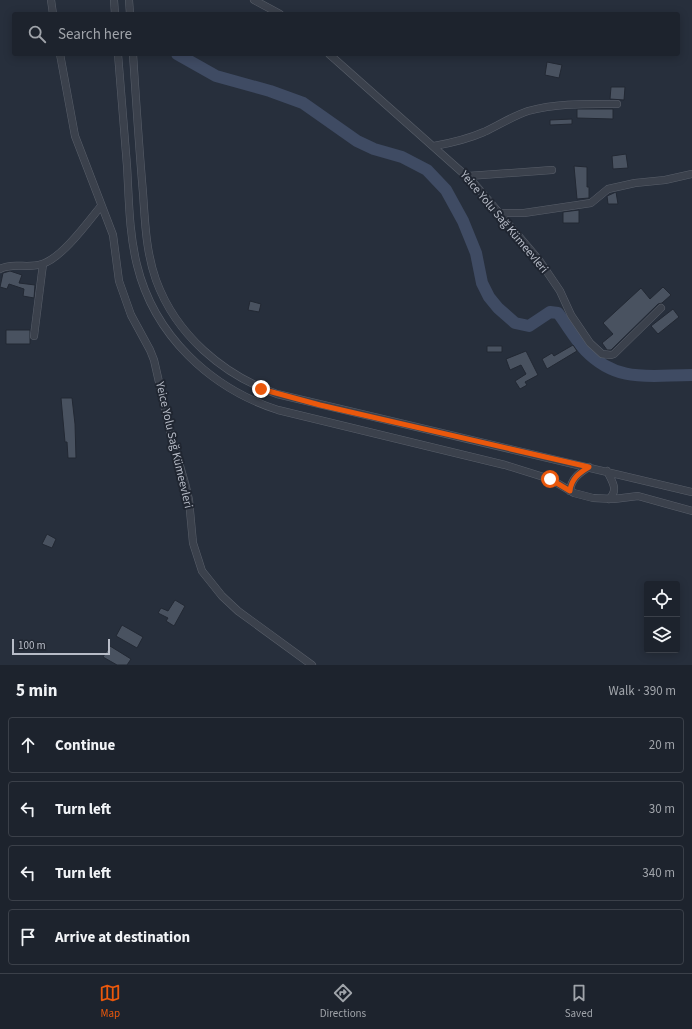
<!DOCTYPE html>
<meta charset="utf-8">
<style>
body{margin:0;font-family:"Source Sans 3",sans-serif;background:#2a2f39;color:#f1f3f6}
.controls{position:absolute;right:12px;bottom:12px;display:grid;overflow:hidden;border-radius:4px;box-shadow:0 2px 10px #0003}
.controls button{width:36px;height:36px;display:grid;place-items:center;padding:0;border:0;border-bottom:1px solid #3b4049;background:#1d232d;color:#f1f3f6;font:20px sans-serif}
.scale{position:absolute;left:12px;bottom:10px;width:98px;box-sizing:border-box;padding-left:4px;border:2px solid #b7bcc7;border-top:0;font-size:11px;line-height:14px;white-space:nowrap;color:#b7bcc7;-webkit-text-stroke:3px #202631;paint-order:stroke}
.stop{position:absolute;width:12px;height:12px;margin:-9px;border:3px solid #ea580c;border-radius:50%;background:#fff}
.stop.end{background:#ea580c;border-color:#fff;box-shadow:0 1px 4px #0008}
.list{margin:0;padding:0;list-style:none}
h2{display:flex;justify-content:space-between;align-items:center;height:52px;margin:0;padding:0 16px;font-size:17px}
h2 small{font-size:13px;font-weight:400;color:#a0a4aa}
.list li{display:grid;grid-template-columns:26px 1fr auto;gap:12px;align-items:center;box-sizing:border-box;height:56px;margin:0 8px 8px;padding:0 8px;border:1px solid #3b4049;border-radius:4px}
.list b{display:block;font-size:15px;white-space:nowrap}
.list em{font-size:13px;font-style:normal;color:#a0a4aa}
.icon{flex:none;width:22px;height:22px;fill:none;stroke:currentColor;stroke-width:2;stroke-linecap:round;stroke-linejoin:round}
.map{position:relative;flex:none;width:692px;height:665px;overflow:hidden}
.search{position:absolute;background:#1d232d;box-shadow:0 2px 10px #0003;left:12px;right:12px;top:12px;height:44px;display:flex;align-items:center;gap:10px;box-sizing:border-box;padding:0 14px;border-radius:4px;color:#a0a4aa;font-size:15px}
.sheet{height:308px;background:#1d232d}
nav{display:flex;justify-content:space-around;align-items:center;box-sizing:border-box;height:56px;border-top:1px solid #3b4049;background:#1d232d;font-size:11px;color:#a0a4aa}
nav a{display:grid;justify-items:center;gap:2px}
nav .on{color:#ea580c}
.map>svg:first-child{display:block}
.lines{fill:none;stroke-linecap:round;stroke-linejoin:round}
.river{stroke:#3f4b63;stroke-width:12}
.building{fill:#495260;stroke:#222833}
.minor-casing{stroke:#595f6a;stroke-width:8}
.minor{stroke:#3b414c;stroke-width:7}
.route{stroke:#ea580c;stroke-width:5}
.labels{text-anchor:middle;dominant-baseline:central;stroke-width:4;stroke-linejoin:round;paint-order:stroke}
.street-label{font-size:12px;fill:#b7bcc7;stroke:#202631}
</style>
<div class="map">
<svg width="692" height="665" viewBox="0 0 692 665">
<rect width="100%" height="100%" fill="#272f3c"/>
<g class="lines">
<path class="river" d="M177,54L216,76L270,91L303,103L357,141L374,149L402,157L427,170L446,190L463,221L476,253L482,283L489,297L498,308L515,323L529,326L550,312L558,313C567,325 575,339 585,350C618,384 650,375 692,375"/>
</g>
<path class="building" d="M547,62L562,65L559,78L545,75Z
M611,87H625L624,100L610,99Z
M577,109H613V119L577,118Z
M572,119V124L550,125V120Z
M626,154L628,168L613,169L612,156Z
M574,166L587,167V187H589V198L577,199Z
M616,192L618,204H608L607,196Z
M579,210V223H563V212Z
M10,271L22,275L19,283L35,285L34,298L23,296L24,289L9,284L7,289L0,287L3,273Z
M663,287L671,295L662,303L658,304L611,350H607L602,343L613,334L603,323L641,288L650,299Z
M250,301L261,304L259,312L248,310Z
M673,309L679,317L658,334L651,326Z
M6,330H30V344H6Z
M573,345L577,351L547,369L542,359L552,353L554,356Z
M487,346H502V352H487Z
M526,351L538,375L525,382L527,385L520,389L515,381L526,374L521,365L510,370L506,359Z
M61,398H72L75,424L76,458H68L67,442H65Z
M47,534L56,539L52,548L42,544Z
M175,600L185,606L174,626L166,621L168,618L158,613L161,608L168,611Z
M122,625L143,637L137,648L116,636Z
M110,646L131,659L127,665H117L103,657Z"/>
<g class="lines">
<g class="minor-casing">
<path id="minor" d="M51,0L53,14
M114,0L115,14
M129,0L130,14
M254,0L280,14
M60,54L75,136L113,235L119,281L131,315L150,350L154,360L171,435L185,483L189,500L193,543L202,571L222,596L238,611L312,665
M118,54C121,91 124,128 127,166C129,199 129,233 137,265C154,335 210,388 278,410L505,465L550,479L574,493L593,498L614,499L638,496L692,511
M133,54C136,100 139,147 143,193C145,222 146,252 156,280C176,335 223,375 277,394L692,492
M329,54L473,182L539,260L560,291L571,315L590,343L602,354L611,355L614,354L661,308
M434,146C451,143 468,139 484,132C499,125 513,116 528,111C557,103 587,104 617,104
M468,176L552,170
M499,213H524L591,203L608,189L635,183L665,180L692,174
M0,269C13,262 28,269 42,264C62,258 88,222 101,206
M34,336L43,264
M607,471C612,481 619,490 609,499
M570,491C571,479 579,473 589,467"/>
</g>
<use href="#minor" class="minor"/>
</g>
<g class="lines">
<path class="route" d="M261,389L320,405L589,467C579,473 571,479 570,491L550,479"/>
</g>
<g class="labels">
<g class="street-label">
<text transform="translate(504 222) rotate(50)">Yeice Yolu Sağ Kümeevleri</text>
<text transform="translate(174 445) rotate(77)">Yeice Yolu Sağ Kümeevleri</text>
</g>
</g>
</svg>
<div class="controls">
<button><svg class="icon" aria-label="locate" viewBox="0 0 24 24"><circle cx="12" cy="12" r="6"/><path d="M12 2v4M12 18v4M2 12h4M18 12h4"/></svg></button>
<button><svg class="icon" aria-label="layers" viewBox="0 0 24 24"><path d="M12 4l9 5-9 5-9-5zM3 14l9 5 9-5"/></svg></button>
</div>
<div class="scale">100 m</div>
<div class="stop" style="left:550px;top:479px"></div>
<div class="stop end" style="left:261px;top:389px"></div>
<div class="search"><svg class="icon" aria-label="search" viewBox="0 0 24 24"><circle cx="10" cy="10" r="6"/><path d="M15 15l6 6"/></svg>Search here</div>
</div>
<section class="sheet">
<h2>5 min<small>Walk · 390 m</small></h2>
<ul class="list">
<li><svg class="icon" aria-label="ahead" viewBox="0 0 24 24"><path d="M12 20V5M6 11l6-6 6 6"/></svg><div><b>Continue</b></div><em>20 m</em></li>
<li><svg class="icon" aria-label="left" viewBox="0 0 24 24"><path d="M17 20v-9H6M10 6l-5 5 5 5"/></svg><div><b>Turn left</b></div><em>30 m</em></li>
<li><svg class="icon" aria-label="left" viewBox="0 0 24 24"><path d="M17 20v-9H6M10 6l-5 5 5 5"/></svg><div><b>Turn left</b></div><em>340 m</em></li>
<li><svg class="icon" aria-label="arrive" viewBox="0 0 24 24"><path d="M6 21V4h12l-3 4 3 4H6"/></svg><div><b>Arrive at destination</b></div></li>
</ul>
</section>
<nav>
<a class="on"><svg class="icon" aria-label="map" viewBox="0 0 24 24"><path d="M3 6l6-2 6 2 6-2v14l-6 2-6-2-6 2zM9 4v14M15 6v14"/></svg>Map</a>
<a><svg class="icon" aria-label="directions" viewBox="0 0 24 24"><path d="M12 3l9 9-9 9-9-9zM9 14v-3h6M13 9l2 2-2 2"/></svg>Directions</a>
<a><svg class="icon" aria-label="saved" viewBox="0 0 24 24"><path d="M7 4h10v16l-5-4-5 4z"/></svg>Saved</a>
</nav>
